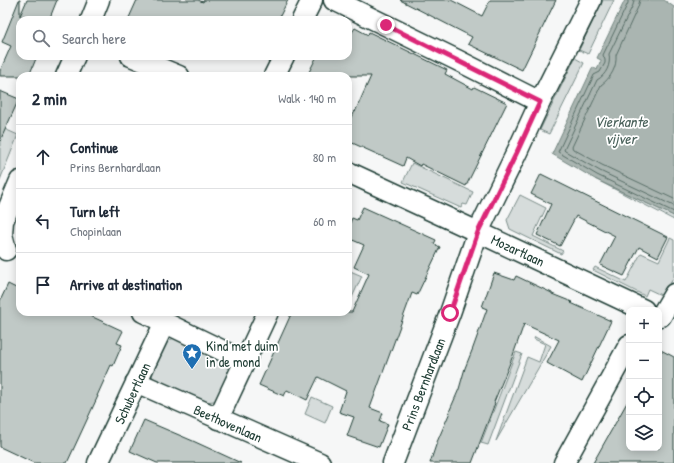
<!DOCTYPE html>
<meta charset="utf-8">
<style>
body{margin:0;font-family:"Patrick Hand",sans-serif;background:#f2f2f3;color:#1f2937}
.controls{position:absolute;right:12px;bottom:12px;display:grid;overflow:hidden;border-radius:8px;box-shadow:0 2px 10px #0003}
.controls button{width:36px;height:36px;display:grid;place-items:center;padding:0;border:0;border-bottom:1px solid #e0e1e3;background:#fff;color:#1f2937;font:20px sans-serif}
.stop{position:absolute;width:12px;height:12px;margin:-9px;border:3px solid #db2777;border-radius:50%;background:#fff}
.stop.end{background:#db2777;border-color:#fff;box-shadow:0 1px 4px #0008}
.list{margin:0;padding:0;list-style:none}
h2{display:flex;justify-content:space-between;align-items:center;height:52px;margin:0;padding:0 16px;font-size:17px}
h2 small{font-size:13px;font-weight:400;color:#747a83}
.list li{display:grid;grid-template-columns:26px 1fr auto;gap:12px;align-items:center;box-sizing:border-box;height:64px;padding:0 16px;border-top:1px solid #e0e1e3}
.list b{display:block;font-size:15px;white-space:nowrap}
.list p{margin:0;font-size:13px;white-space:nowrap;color:#747a83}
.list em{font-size:13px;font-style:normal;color:#747a83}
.icon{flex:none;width:22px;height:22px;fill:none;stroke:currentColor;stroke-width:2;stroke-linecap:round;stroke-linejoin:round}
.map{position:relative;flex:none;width:674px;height:463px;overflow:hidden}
.search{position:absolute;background:#fff;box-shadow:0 2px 10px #0003;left:16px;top:16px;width:336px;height:44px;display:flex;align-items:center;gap:10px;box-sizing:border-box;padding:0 14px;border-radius:12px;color:#747a83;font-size:15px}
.panel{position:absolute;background:#fff;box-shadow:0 2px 10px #0003;left:16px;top:72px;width:336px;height:244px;border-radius:12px}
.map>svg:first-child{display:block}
.green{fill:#d6dcdb;stroke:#7a8c88}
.water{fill:#aab5b1;stroke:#72857f}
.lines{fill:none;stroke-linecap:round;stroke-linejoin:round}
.shore{stroke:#576d66;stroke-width:1}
.building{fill:#c0c9c6;stroke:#1f3d34}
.minor-casing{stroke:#1f3d34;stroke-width:23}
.minor{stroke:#fff;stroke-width:20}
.route{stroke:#db2777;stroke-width:5}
.labels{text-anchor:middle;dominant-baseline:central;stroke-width:3.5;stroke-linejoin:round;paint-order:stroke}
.street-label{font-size:14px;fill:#1f3d34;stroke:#fff}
.poi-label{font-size:14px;fill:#1f3d34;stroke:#fff;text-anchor:start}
.water-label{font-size:15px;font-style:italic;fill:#49615a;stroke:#fff}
</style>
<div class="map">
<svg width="674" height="463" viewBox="0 0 674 463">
<rect width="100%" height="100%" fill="#f6f7f7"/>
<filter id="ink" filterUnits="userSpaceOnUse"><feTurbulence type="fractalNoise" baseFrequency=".025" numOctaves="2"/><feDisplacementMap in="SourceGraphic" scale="8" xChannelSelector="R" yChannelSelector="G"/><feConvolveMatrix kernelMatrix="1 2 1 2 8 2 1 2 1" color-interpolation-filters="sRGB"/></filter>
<g filter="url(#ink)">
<path class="green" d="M603,0H614L588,54L579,50Z
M575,58L584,63L549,134L540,130Z
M0,127L18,135L0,180Z
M412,163L473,192L467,205L463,204L461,208L403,182Z
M595,179L674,216V220Z
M520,195L546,208L533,236L563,251L561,254L510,229L507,220Z
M670,238L674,240V277L663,296L648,289L645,296L593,270L595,267L626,282L641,253L659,261Z
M348,270L362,276L348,306Z
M535,337L551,346L496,441L527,357L539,362L545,344L534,339Z
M174,338L223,359L227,365L228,375L221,396L214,401L205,402L157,382L152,376V368L162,344Z
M516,352L522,354L488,445L481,443Z
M312,397L332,406L325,423L305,414Z"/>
<path class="water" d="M625,0H664L674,7V216L595,179L552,154L593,67L597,70L600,62H601V60L597,58Z"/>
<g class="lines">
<path class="shore" d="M628,0V3L603,55L605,60V63L600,72L594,75L558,152L597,175L674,212
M634,0L633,5L609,54C611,65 606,75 597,80L564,150L565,151L600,171L674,206
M640,0L638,7L616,55C617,67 611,78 601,85L572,147L573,149L602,165L674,199"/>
</g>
<path class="building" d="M19,0H20V16L27,0H57L49,20H20V56H37L29,76H0V71L11,46L2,42Z
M137,0H198L203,2L204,0H288L278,20H128Z
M400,0H451L482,16L490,0H556L522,70L468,44L472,37Z
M355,28L368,35L369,32L447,70L445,74L473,89L474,87L507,103L466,186L421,164L420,166L406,158L403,166L348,141V115L352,117L355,111V112L371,76H341L335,74L334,76H307L317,56H348V38Z
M0,91L19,99L0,141Z
M541,174L668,237L658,257L639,247L624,276L600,265L615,236L576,216L560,246L537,235L551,204L531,194Z
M363,207L436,240L434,244L440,247L417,295L412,293L370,408L383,413L380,421L388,424L379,447L347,436L354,417L339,412L346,391L318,377L307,400L287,390L284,396L259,385L292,312H352L369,274L354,267L364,245L348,238V228L352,218L357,220Z
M494,273L514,280L516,276L552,293V294L572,302L571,303L611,321L582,382L547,363L559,340L524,324L512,358L494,402L495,403L472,463H430L437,442L450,412H449L459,389L465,368L473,348L487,309L482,307Z
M8,284L20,290V312H82L123,331L117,343L122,345L113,366L111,365L97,396H98L67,463H34L0,447V301Z
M659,349L674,357V463H593L629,399V448H659Z
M144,420L193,441L241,463H157L130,451Z"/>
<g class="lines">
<g class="minor-casing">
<path id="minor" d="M334,0L457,60L540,102
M91,20L99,0
M302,20L312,0
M131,56L179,76
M66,76L75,56
M274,76L284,56
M348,172L478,232L644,310
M6,250L2,235L3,221L20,181
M143,312L244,361
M659,316H661L674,294
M136,382L320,463
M218,419L268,312
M98,463L165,322
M393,463L450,313L478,232L517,152L540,102L591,0
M564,463L629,345"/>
</g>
<use href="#minor" class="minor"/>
</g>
</g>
<g class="lines" filter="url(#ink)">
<path class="route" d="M386,25L540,102L517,152L478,232L450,313"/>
</g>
<defs>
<g id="sight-pin" transform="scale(1)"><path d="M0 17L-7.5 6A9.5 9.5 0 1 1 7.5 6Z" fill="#1f6fb2" stroke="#fff"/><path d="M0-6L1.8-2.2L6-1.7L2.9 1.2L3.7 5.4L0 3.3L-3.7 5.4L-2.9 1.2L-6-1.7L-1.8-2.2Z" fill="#fff"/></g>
</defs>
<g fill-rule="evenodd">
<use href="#sight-pin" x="192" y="353"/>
</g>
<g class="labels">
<g class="street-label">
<text transform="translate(518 250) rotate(25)">Mozartlaan</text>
<text transform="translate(423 384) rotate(-69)">Prins Bernhardlaan</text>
<text transform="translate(132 393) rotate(-65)">Schubertlaan</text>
<text transform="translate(228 423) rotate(24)">Beethovenlaan</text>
</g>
<g class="poi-label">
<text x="206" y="345">Kind met duim<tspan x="206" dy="16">in de mond</tspan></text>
</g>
<g class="water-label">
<text x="621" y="121">Vierkante<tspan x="621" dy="17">vijver</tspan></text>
</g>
</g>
</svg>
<div class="controls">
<button>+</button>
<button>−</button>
<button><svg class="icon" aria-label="locate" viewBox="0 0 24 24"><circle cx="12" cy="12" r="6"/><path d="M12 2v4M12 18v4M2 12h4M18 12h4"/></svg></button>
<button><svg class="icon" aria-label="layers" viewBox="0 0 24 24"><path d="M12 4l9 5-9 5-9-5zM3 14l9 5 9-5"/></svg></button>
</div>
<div class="stop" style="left:450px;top:313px"></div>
<div class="stop end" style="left:386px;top:25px"></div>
<div class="search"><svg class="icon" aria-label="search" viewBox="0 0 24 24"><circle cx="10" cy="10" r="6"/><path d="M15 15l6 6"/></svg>Search here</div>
<section class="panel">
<h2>2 min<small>Walk · 140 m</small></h2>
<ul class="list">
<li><svg class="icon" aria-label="ahead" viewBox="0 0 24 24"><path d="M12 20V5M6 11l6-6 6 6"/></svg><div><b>Continue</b><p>Prins Bernhardlaan</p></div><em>80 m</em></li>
<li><svg class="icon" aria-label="left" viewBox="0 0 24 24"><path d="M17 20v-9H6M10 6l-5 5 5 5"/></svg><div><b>Turn left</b><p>Chopinlaan</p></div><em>60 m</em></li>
<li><svg class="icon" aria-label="arrive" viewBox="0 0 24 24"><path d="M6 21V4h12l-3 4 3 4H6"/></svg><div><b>Arrive at destination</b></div></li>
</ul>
</section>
</div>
